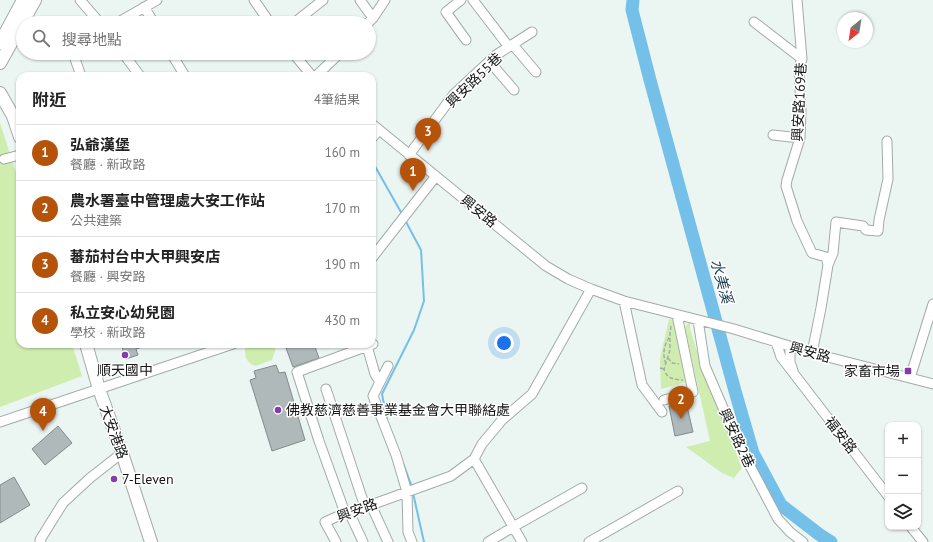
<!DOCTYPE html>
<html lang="zh-TW">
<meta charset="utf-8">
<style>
body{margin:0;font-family:"PT Sans","Noto Sans TC",sans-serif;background:#f6f6f6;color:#222}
.controls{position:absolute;right:12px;bottom:12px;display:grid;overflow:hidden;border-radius:8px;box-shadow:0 1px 3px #0004}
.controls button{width:36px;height:36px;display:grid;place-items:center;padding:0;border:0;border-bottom:1px solid #e0e0e0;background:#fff;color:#222;font:20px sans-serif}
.compass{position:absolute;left:837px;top:12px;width:36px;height:36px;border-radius:50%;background:#fff;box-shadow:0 1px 3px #0004;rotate:210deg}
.you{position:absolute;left:504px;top:343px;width:14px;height:14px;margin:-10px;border:3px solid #fff;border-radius:50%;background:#1a73e8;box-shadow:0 0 0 6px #1a73e833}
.badge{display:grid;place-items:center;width:26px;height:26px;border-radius:50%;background:#b45309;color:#fff;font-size:13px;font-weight:700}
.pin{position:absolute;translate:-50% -33px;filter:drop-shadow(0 1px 2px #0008)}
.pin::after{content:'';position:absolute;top:21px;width:14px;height:12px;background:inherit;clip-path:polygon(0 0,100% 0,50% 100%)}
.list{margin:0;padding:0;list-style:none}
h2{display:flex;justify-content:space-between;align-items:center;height:52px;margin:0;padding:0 16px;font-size:17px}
h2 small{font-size:13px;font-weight:400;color:#767676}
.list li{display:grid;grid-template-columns:26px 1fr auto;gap:12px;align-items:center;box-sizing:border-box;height:56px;padding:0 16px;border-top:1px solid #e0e0e0}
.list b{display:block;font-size:15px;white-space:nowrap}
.list p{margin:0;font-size:13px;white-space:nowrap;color:#767676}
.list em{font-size:13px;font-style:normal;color:#767676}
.icon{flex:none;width:22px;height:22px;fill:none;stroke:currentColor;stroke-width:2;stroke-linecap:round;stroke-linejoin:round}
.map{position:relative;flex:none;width:933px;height:542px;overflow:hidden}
.search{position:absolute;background:#fff;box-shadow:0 1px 3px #0004;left:16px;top:16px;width:360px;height:44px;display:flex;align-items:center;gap:10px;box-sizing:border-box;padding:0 14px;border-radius:22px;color:#767676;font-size:15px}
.panel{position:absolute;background:#fff;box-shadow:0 1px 3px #0004;left:16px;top:72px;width:360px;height:276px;border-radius:12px}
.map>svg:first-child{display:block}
.green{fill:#d0edb0}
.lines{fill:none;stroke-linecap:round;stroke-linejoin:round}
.stream{stroke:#75c0e8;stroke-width:2}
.river{stroke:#75c0e8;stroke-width:13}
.building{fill:#b0b9ba;stroke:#838b8d}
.minor-casing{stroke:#a2aba8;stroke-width:11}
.major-casing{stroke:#a2aba8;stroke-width:14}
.path{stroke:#a5adaa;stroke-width:1.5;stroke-dasharray:4 2;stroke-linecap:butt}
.minor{stroke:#fff;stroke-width:9}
.major{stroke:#fff;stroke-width:12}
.poi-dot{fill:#863bad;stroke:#fff;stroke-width:1.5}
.labels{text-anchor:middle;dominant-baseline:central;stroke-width:3;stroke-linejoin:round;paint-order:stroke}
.street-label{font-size:14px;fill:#141716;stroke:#fff}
.poi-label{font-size:14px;fill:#141716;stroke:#fff;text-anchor:start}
.water-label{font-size:15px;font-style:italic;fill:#1a3c4d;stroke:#fff}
</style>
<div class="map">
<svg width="933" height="542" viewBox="0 0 933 542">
<rect width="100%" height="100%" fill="#ebf5f2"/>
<path class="green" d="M0,123L20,185V344H72L82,376L0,407Z
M669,319L673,320L674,322L687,382L661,389L660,359Z
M690,323V329L702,368L742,468L734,478L722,473L686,447L710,441L685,328L687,324Z
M246,344H275V351L272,360L255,366C244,361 245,355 245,345Z"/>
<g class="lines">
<path class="stream" d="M372,161L402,214
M387,420L382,394L414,330L424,301L421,250L405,220
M403,463L412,487
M413,493L424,542"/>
<path class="river" d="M633,0L632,10L650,80L735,391L753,453L781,505L820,535L831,542"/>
</g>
<path class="building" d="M121,344H149V345L136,349L138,355L126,359Z
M298,344H314L319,358L293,367L286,348Z
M276,365L279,373L285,372L305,440L272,451L250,380L256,378L254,371Z
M686,402L693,432L675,436L669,406Z
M58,426L72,443L45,465L32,449Z
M14,477L30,505L0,523V485Z"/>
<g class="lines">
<g class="minor-casing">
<path id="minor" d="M80,0L100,23
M254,0L270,23
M360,0L373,18L368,23
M461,0L446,12L466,40
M473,0L509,47
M797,0L802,59L799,67L801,111L800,138L787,180L786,186L797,221L812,253L826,257L828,265L821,308L812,353
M144,7L154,23
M373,18L385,0
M754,22L802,59
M117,23L157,0
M294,23L323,0
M513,45L536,72
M73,53L81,76
M123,53L140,76
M171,53L185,76
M293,53L312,76
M490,62L514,90
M316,76L340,53
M372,124L546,266L568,279L591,289L624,301L734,329L812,353L933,384
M773,135L800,138
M372,138L379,130
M409,155L454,94L496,55L532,32
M4,159L20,155
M372,258L436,176
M828,265L833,253L836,222L863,226L866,230L878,231L879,220L888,179L887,141
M624,301L642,385L662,412
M698,320L705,366L739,445L778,519L790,532L803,542
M776,342L781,357L888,496
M367,346L375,374L380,382
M790,347V362L793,371
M388,366L373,396L396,455L407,492L408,532L412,542
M910,378L933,304
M326,389L365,507
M664,400L693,392L677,315
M0,422L233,344
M474,459L522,542
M371,505L388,542
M349,512L363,542
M345,513L319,441L297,372L373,344
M911,527L923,542
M41,542L40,540L63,503L90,478L122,453
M336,542L325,522L345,513L371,505L451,476L474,459L482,444L502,420L532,394L591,289
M488,542L513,527L582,488
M589,542L678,491"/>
</g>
<g class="major-casing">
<path id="major" d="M0,43L23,0
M0,63L35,0
M0,93L13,116L20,137
M86,344L99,389L122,453L151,542"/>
</g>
<path class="path" d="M671,326L670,334V350L664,369C666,378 674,380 683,380
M668,358L672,363L679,364
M666,364C662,353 664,345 670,336
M660,368L664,369"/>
<use href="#minor" class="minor"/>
<use href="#major" class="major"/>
</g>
<g class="poi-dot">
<circle cx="125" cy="355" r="4"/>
<rect x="904" y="367" width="8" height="8" rx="2"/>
<circle cx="278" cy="410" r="4"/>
<circle cx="114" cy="479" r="4"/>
</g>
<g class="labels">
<g class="street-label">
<text transform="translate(474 80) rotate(-44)">興安路55巷</text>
<text transform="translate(799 102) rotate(-87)">興安路169巷</text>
<text transform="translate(479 211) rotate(39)">興安路</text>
<text transform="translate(810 352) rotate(15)">興安路</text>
<text transform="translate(114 432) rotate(70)">大安港路</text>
<text transform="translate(841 435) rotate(52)">福安路</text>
<text transform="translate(737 438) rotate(65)">興安路2巷</text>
<text transform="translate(357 510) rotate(-20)">興安路</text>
</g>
<g class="poi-label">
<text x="125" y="370" text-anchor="middle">順天國中</text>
<text x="900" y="371" text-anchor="end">家畜市場</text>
<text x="286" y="410">佛教慈濟慈善事業基金會大甲聯絡處</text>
<text x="122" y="479">7-Eleven</text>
</g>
<g class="water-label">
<text transform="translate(722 281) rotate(75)">水美溪</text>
</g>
</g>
</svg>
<div class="controls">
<button>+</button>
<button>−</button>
<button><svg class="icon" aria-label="layers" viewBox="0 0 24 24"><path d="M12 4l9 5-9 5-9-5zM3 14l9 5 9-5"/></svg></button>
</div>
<svg class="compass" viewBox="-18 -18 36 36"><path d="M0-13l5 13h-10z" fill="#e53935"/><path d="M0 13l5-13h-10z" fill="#767676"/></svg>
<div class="you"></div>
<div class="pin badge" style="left:413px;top:191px">1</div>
<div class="pin badge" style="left:681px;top:419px">2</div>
<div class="pin badge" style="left:428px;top:151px">3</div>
<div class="pin badge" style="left:43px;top:431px">4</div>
<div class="search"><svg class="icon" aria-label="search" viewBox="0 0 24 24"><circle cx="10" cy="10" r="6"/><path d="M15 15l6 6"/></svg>搜尋地點</div>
<section class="panel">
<h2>附近<small>4筆結果</small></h2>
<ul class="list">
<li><span class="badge">1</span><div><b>弘爺漢堡</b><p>餐廳 · 新政路</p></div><em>160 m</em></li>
<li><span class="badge">2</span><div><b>農水署臺中管理處大安工作站</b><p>公共建築</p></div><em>170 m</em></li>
<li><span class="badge">3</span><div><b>蕃茄村台中大甲興安店</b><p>餐廳 · 興安路</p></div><em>190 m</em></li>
<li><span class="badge">4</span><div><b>私立安心幼兒園</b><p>學校 · 新政路</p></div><em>430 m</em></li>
</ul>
</section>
</div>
